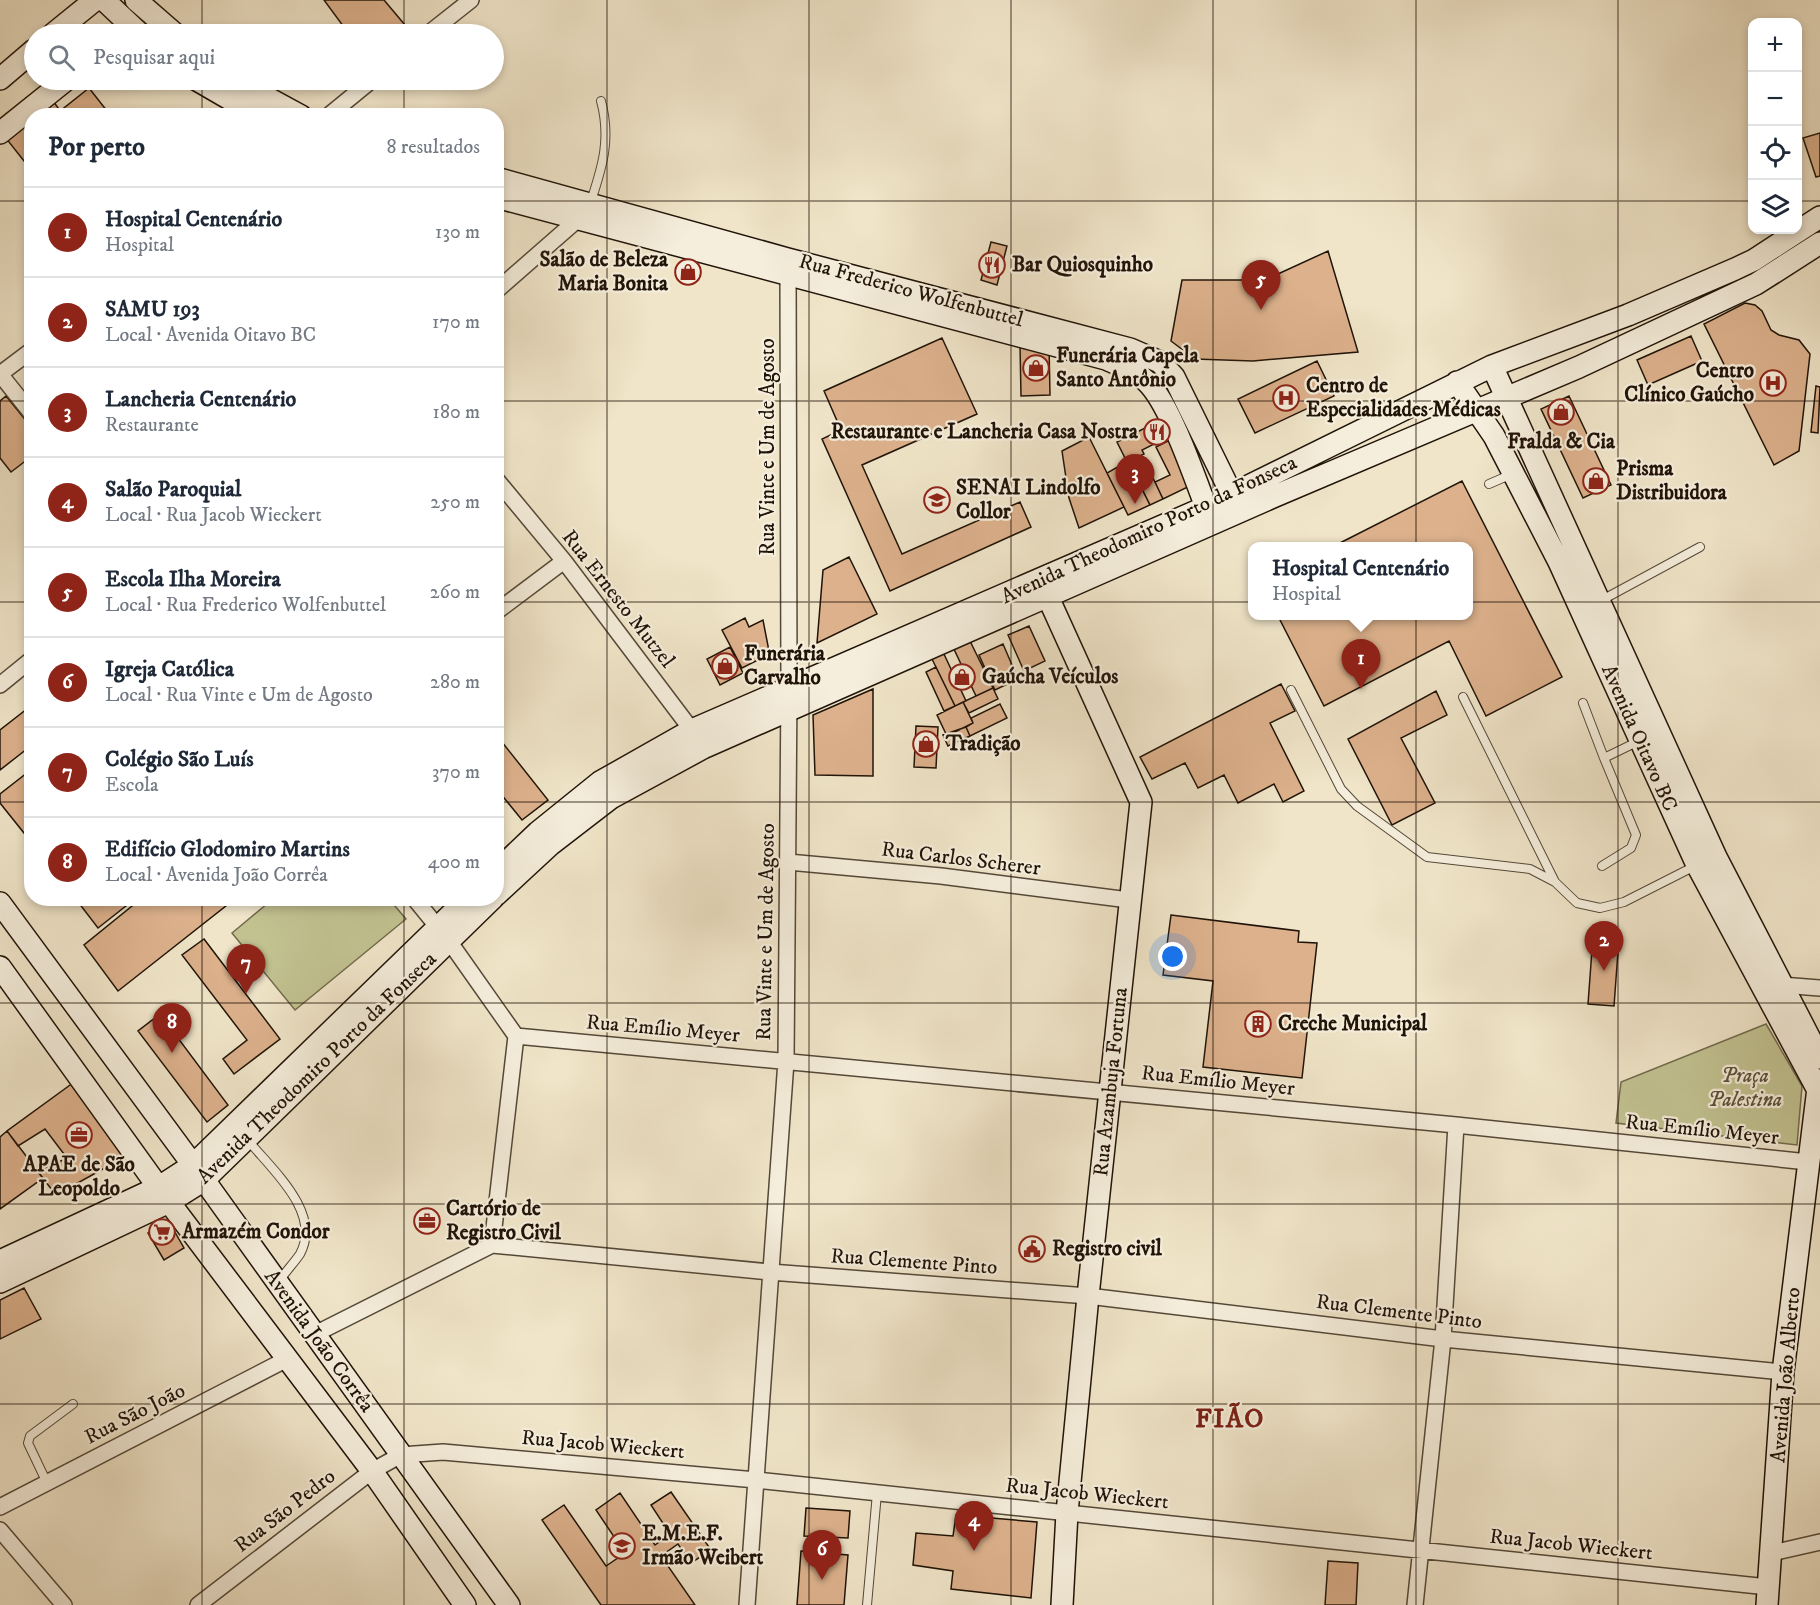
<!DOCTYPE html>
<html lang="pt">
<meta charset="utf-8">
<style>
body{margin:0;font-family:"IM FELL DW Pica",serif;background:#f2f2f3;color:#1f2937}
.controls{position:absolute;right:18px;top:18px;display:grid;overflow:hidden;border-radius:12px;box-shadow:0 3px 9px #0003}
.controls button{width:54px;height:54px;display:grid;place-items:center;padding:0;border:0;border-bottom:2px solid #e0e1e3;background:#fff;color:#1f2937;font:30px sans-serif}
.you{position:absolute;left:1173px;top:957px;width:21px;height:21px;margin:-15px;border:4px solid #fff;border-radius:50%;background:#1a73e8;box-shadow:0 0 0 9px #1a73e833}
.badge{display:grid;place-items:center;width:39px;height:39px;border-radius:50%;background:#8f2418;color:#fff;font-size:20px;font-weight:700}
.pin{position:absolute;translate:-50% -50px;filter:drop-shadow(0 2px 3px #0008)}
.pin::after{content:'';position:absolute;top:32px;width:21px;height:18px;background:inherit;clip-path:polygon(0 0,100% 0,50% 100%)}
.popup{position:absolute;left:1248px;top:542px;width:225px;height:78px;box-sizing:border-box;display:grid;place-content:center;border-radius:12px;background:#fff;filter:drop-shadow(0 2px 4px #0005);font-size:20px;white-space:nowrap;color:#747a83}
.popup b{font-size:22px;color:#1f2937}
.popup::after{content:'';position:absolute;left:50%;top:100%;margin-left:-12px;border:12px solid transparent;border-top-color:#fff}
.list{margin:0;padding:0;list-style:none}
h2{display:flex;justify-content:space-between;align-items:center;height:78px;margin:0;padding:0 24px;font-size:26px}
h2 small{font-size:20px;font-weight:400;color:#747a83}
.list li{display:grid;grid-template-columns:39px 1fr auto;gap:18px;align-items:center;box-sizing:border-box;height:90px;padding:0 24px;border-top:2px solid #e0e1e3}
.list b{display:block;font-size:22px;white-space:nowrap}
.list p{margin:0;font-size:20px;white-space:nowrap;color:#747a83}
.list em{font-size:20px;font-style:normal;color:#747a83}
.icon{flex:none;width:33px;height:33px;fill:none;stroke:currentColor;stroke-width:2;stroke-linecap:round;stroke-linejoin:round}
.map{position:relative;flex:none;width:1820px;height:1605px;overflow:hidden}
.search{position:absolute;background:#fff;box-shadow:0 3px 9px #0003;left:24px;top:24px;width:480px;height:66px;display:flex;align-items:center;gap:15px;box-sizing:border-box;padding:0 21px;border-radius:33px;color:#747a83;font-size:22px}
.panel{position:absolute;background:#fff;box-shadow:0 3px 9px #0003;left:24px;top:108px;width:480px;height:798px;border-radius:24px}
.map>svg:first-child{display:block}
.green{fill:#c2c291;stroke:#716a4c;stroke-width:1.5}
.building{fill:#dcb18c;stroke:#201308;stroke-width:1.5}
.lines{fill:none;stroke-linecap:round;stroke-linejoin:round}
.lane-casing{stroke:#544838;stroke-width:10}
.street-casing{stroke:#544838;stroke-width:18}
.secondary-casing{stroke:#201308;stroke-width:24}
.lane{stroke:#f5eedc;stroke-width:8}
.street{stroke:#f5eedc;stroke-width:15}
.secondary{stroke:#f5eedc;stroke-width:21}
.grid{fill:none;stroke:#201308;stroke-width:1.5;stroke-opacity:0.55}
.labels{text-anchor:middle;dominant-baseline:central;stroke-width:4.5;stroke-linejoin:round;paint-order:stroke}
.poi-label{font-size:21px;font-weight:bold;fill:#201308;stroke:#f5eedc;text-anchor:start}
.street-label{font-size:21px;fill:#201308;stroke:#f5eedc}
.park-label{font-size:21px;font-style:italic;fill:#595038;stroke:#f5eedc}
.district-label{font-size:27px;font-weight:bold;letter-spacing:1.5px;fill:#7a1f14;stroke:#f5eedc}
</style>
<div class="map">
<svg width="1820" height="1605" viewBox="0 0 1820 1605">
<rect width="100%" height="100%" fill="#f0e5c9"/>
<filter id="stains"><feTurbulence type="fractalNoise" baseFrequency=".00333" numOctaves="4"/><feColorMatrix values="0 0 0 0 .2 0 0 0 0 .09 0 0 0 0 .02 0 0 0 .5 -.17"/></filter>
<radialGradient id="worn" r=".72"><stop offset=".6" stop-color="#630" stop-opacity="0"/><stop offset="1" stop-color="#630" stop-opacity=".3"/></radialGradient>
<path class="green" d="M274,898L389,899L406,919L295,1010L232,933Z
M1766,1024L1802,1086L1797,1145L1616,1123L1621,1082Z"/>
<path class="building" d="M324,0H384L410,31L406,34H349Z
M89,88L111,116H70L64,108Z
M53,101L64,116H34Z
M32,117V171L5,137Z
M1820,133V176L1816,177L1803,138Z
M991,242L1007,246L997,285L981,280Z
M1328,251L1358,352L1253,361L1195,359L1171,341L1182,280H1265Z
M1745,303L1755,305L1762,311L1771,330L1779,335L1799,340L1810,354L1799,451L1774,465L1704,324Z
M1691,336L1702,361L1648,385L1637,360Z
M942,338L977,414L862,465L902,554L1020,502L1031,527L890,591L822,439L841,430L824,391Z
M1020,345H1049L1050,395L1021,396Z
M1317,361L1334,396L1255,433L1238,399Z
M1816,386L1820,387L1818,433L1811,432Z
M6,396L32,428V456L11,472L0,458V401Z
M1569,396L1611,485L1583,498L1541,409Z
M1161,420L1170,436L1142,450L1144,454L1127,462L1117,442Z
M1089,437L1124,507L1079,528L1069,498L1062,451Z
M1172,439L1194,484L1163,499L1155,482L1170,475L1156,447Z
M1128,461L1150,505L1128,515L1107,473Z
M1153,478L1163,499L1150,505L1140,485Z
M1462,481L1562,677L1486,716L1449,641L1324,706L1278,616H1469V546H1334Z
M849,557L877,614L817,643L823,570Z
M745,618L749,627L763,620L769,651L763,654L764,657L742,668L722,630Z
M1029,626L1045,661L1024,671L1008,635Z
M969,639L993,688L976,696L953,647Z
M1003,644L1018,679L995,690L979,655Z
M730,647L743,673L720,685L707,659Z
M943,652L966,701L955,706L931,657Z
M936,667L955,706L944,711L926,672Z
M1281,684L1295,711L1270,723L1304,791L1283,802L1274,784L1238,803L1224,775L1198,788L1185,763L1152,779L1140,757Z
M993,688L998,699L969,713L963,702Z
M873,689V776L815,775L813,715Z
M1436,691L1447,715L1401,738L1435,803L1392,825L1348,739Z
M963,702L973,723L947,736L937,715Z
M1000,704L1007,718L970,736L966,727L973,723L971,718Z
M32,705V745L0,770V730Z
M916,726L938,727L936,768L914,767Z
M966,727L970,736L948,746L943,735Z
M498,737L548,800L522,820L496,788Z
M32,769V843L0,803V794Z
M75,898H136L98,928Z
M142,898H236L118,991L84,945Z
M1171,915L1299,931L1298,942L1317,943L1302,1078L1203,1067L1213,981L1163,975Z
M1593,936L1619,938L1614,1006L1588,1004Z
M204,939L280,1039L234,1074L223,1059L247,1040L182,955Z
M160,1014L228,1105L207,1122L138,1031Z
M77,1080L132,1153L56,1195L38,1172L67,1158L45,1129L18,1146L7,1131Z
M7,1131L43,1178L0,1209V1137Z
M168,1220L184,1248L164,1260L148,1233Z
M24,1288L41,1319L0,1339V1300Z
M671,1492L711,1550L691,1563L678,1544L661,1556L695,1605H601L542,1520L564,1505L606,1566L625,1553L596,1510L620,1493L655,1545L670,1534L651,1505Z
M806,1508L850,1511L848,1538L804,1536Z
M956,1515L1037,1522L1031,1598L951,1589L953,1571L913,1565L916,1533L953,1536Z
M801,1551L848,1555L844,1605H797Z
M1328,1561L1358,1563L1356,1605H1325Z"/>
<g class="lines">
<g class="lane-casing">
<path id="lane" d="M591,201C603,165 611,138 601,101
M1489,484L1512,474
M1602,600L1700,547
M1291,690L1341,789L1357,806L1427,857L1530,869L1555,882L1577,903L1600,908L1624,902L1695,866
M1463,697L1555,882
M1583,703L1604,758L1639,741
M1602,866L1631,848L1636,835L1604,758
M247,1139C270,1168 323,1212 300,1254C294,1263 286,1271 280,1280
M47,1483L28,1443L30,1436L73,1404
M867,1605L877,1493"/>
</g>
<g class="street-casing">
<path id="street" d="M428,34L471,0
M328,116L372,80
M496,291L584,214
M0,374L32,414
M0,374L32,350
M496,479L564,561L697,737
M496,612L564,561
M0,685L32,659
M788,862L941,876L1129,900
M414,898L449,941L516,1036L492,1245
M1781,985L1820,988
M516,1036L1456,1125L1808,1162
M313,1335L492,1245L770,1272L1088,1296L1443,1339L1783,1372
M0,1507L289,1358
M0,1530L64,1605
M1772,1553L1820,1542
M198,1605L372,1471L401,1455L443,1452L756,1480L1768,1587
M747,1605L786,1061L789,689L788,265
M1415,1605L1443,1339L1456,1125"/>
</g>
<g class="secondary-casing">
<path id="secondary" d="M104,0L140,34
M136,0L175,34
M53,34L95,0
M0,79L34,50
M197,80L259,116
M235,80L301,116
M0,133L66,80
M496,178L788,259L1130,349L1160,362L1174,377L1238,507
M496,197L1106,359C1121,366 1139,372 1150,385C1173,411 1197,485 1211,520
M1492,366L1716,857L1820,1058
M1457,382L1494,436L1559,562L1697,865L1820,1094
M1042,584L1141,802L1088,1296L1067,1513L1062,1605
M496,872L538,832L600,782L692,730L1206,507L1492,366L1628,315L1735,269L1754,260L1820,217
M496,895L550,845L611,798L703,748L1273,497L1579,367L1756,284L1820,243
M0,903L204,1180L509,1605
M0,967L169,1202L372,1471L465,1605
M0,1261L159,1187L193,1165L468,898
M0,1282L169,1202L204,1180L493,898
M1767,1605L1783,1372L1819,1080"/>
</g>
<use href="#lane" class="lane"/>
<use href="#street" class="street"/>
<use href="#secondary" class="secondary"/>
</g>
<path class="grid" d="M202,0V34M404,0V34M607,0V1605M809,0V1605M1011,0V1605M1213,0V1605M1416,0V1605M1618,0V1605M202,80V116M404,80V116M0,201H32M496,201H1752M1798,201H1820M0,401H32M496,401H1820M0,602H32M496,602H1820M0,802H32M496,802H1820M202,898V1605M404,898V1605M0,1003H1820M0,1204H1820M0,1404H1820"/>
<defs>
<g id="restaurant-ring" transform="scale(1.35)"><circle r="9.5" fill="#f5eedc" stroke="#8f2418" stroke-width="1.5"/><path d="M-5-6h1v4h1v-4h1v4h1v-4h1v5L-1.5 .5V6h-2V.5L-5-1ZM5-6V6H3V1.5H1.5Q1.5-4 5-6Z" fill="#8f2418"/></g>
<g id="shop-ring" transform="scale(1.35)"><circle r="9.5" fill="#f5eedc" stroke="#8f2418" stroke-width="1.5"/><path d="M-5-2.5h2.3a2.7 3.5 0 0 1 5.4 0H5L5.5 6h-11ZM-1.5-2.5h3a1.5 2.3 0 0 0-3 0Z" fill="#8f2418"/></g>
<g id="hospital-ring" transform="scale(1.35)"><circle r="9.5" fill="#f5eedc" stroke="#8f2418" stroke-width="1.5"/><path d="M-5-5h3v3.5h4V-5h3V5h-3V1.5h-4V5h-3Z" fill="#8f2418"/></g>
<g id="school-ring" transform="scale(1.35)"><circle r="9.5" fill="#f5eedc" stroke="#8f2418" stroke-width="1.5"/><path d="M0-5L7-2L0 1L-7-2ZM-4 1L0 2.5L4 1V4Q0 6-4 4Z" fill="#8f2418"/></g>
<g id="building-ring" transform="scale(1.35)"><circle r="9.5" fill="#f5eedc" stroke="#8f2418" stroke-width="1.5"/><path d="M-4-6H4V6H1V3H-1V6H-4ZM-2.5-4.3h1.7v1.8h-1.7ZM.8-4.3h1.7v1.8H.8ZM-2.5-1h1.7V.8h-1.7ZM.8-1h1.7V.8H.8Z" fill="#8f2418"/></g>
<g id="office-ring" transform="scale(1.35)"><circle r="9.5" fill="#f5eedc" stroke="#8f2418" stroke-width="1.5"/><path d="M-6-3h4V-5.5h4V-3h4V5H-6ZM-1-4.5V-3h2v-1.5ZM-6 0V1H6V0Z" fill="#8f2418"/></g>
<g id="supermarket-ring" transform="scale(1.35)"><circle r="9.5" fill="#f5eedc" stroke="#8f2418" stroke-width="1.5"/><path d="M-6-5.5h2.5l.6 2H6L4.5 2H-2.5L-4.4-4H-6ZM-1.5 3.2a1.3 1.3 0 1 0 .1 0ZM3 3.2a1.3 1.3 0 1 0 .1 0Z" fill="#8f2418"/></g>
<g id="civic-ring" transform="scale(1.35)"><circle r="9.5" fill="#f5eedc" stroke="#8f2418" stroke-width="1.5"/><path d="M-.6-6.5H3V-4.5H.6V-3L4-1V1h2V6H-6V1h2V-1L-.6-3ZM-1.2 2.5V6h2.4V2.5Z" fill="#8f2418"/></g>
</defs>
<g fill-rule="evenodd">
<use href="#restaurant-ring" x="992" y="265"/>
<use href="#shop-ring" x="688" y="272"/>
<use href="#shop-ring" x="1036" y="368"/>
<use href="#hospital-ring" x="1773" y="383"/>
<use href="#hospital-ring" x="1286" y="398"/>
<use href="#shop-ring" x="1561" y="412"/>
<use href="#restaurant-ring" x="1157" y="432"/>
<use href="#shop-ring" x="1596" y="481"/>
<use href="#school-ring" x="937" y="500"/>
<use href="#shop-ring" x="725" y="666"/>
<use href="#shop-ring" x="962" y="677"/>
<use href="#shop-ring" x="926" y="744"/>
<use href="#building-ring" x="1258" y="1024"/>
<use href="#office-ring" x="79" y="1135"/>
<use href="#office-ring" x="427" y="1221"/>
<use href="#supermarket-ring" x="162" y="1232"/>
<use href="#civic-ring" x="1032" y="1249"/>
<use href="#school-ring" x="622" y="1546"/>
</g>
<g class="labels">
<g class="poi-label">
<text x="668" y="260" text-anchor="end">Salão de Beleza<tspan x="668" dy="24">Maria Bonita</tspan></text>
<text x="1012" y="265">Bar Quiosquinho</text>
<text x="1056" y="356">Funerária Capela<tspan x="1056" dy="24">Santo Antônio</tspan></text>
<text x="1754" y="371" text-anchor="end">Centro<tspan x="1754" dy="24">Clínico Gaúcho</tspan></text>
<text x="1306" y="386">Centro de<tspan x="1306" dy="24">Especialidades Médicas</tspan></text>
<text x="1138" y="432" text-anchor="end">Restaurante e Lancheria Casa Nostra</text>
<text x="1561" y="442" text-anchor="middle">Fralda &amp; Cia</text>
<text x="1616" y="469">Prisma<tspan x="1616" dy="24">Distribuidora</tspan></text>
<text x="956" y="488">SENAI Lindolfo<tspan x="956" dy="24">Collor</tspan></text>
<text x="744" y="654">Funerária<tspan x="744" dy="24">Carvalho</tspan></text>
<text x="982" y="677">Gaúcha Veículos</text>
<text x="946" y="744">Tradição</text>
<text x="1278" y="1024">Creche Municipal</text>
<text x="79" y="1165" text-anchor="middle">APAE de São<tspan x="79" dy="24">Leopoldo</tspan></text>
<text x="446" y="1209">Cartório de<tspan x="446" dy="24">Registro Civil</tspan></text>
<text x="182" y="1232">Armazém Condor</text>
<text x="1052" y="1249">Registro civil</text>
<text x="642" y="1534">E.M.E.F.<tspan x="642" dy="24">Irmão Weibert</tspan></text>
</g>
<g class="street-label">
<text transform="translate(911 291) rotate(15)">Rua Frederico Wolfenbuttel</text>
<text transform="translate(768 447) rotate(-90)">Rua Vinte e Um de Agosto</text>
<text transform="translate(1149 530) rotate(-25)">Avenida Theodomiro Porto da Fonseca</text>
<text transform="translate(618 599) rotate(52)">Rua Ernesto Mutzel</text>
<text transform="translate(1639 738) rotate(66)">Avenida Oitavo BC</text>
<text transform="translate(961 859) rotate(7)">Rua Carlos Scherer</text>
<text transform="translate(766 932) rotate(-89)">Rua Vinte e Um de Agosto</text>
<text transform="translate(663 1029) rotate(5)">Rua Emílio Meyer</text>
<text transform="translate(317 1068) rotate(-44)">Avenida Theodomiro Porto da Fonseca</text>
<text transform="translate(1218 1081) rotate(6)">Rua Emílio Meyer</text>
<text transform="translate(1111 1082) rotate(-84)">Rua Azambuja Fortuna</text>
<text transform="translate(1702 1130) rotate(6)">Rua Emílio Meyer</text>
<text transform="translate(914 1262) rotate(4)">Rua Clemente Pinto</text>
<text transform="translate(1399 1312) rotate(7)">Rua Clemente Pinto</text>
<text transform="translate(319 1341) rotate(54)">Avenida João Corrêa</text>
<text transform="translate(1786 1375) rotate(-85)">Avenida João Alberto</text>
<text transform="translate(135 1414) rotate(-27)">Rua São João</text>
<text transform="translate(603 1445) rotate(5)">Rua Jacob Wieckert</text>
<text transform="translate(1087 1494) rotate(6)">Rua Jacob Wieckert</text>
<text transform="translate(285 1511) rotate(-38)">Rua São Pedro</text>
<text transform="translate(1571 1545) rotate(6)">Rua Jacob Wieckert</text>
</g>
<g class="park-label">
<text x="1745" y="1076">Praça<tspan x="1745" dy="24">Palestina</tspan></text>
</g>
<g class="district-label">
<text x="1230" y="1419">FIÃO</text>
</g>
</g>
<rect width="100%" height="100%" filter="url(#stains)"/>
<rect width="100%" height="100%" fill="url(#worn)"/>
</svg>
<div class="controls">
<button>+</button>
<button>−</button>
<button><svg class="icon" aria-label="locate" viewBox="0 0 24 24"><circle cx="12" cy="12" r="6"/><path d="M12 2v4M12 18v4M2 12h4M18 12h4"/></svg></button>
<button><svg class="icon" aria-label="layers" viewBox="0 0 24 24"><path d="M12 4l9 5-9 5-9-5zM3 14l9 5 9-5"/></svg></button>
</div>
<div class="you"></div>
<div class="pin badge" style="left:1361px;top:689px">1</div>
<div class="popup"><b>Hospital Centenário</b>Hospital</div>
<div class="pin badge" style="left:1604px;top:971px">2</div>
<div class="pin badge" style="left:1135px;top:504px">3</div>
<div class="pin badge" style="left:974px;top:1551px">4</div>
<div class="pin badge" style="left:1261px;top:310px">5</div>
<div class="pin badge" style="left:822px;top:1580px">6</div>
<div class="pin badge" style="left:246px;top:994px">7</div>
<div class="pin badge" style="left:172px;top:1053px">8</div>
<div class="search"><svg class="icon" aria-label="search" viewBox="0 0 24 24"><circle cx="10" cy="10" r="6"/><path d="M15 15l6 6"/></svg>Pesquisar aqui</div>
<section class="panel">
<h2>Por perto<small>8 resultados</small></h2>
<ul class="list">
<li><span class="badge">1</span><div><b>Hospital Centenário</b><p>Hospital</p></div><em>130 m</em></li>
<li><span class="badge">2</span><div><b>SAMU 193</b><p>Local · Avenida Oitavo BC</p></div><em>170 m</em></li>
<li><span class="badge">3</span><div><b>Lancheria Centenário</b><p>Restaurante</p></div><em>180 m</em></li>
<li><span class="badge">4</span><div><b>Salão Paroquial</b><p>Local · Rua Jacob Wieckert</p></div><em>250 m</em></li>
<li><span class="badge">5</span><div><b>Escola Ilha Moreira</b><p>Local · Rua Frederico Wolfenbuttel</p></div><em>260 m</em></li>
<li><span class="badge">6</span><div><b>Igreja Católica</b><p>Local · Rua Vinte e Um de Agosto</p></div><em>280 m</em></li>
<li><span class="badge">7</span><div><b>Colégio São Luís</b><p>Escola</p></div><em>370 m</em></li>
<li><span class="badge">8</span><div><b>Edifício Glodomiro Martins</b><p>Local · Avenida João Corrêa</p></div><em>400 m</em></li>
</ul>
</section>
</div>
